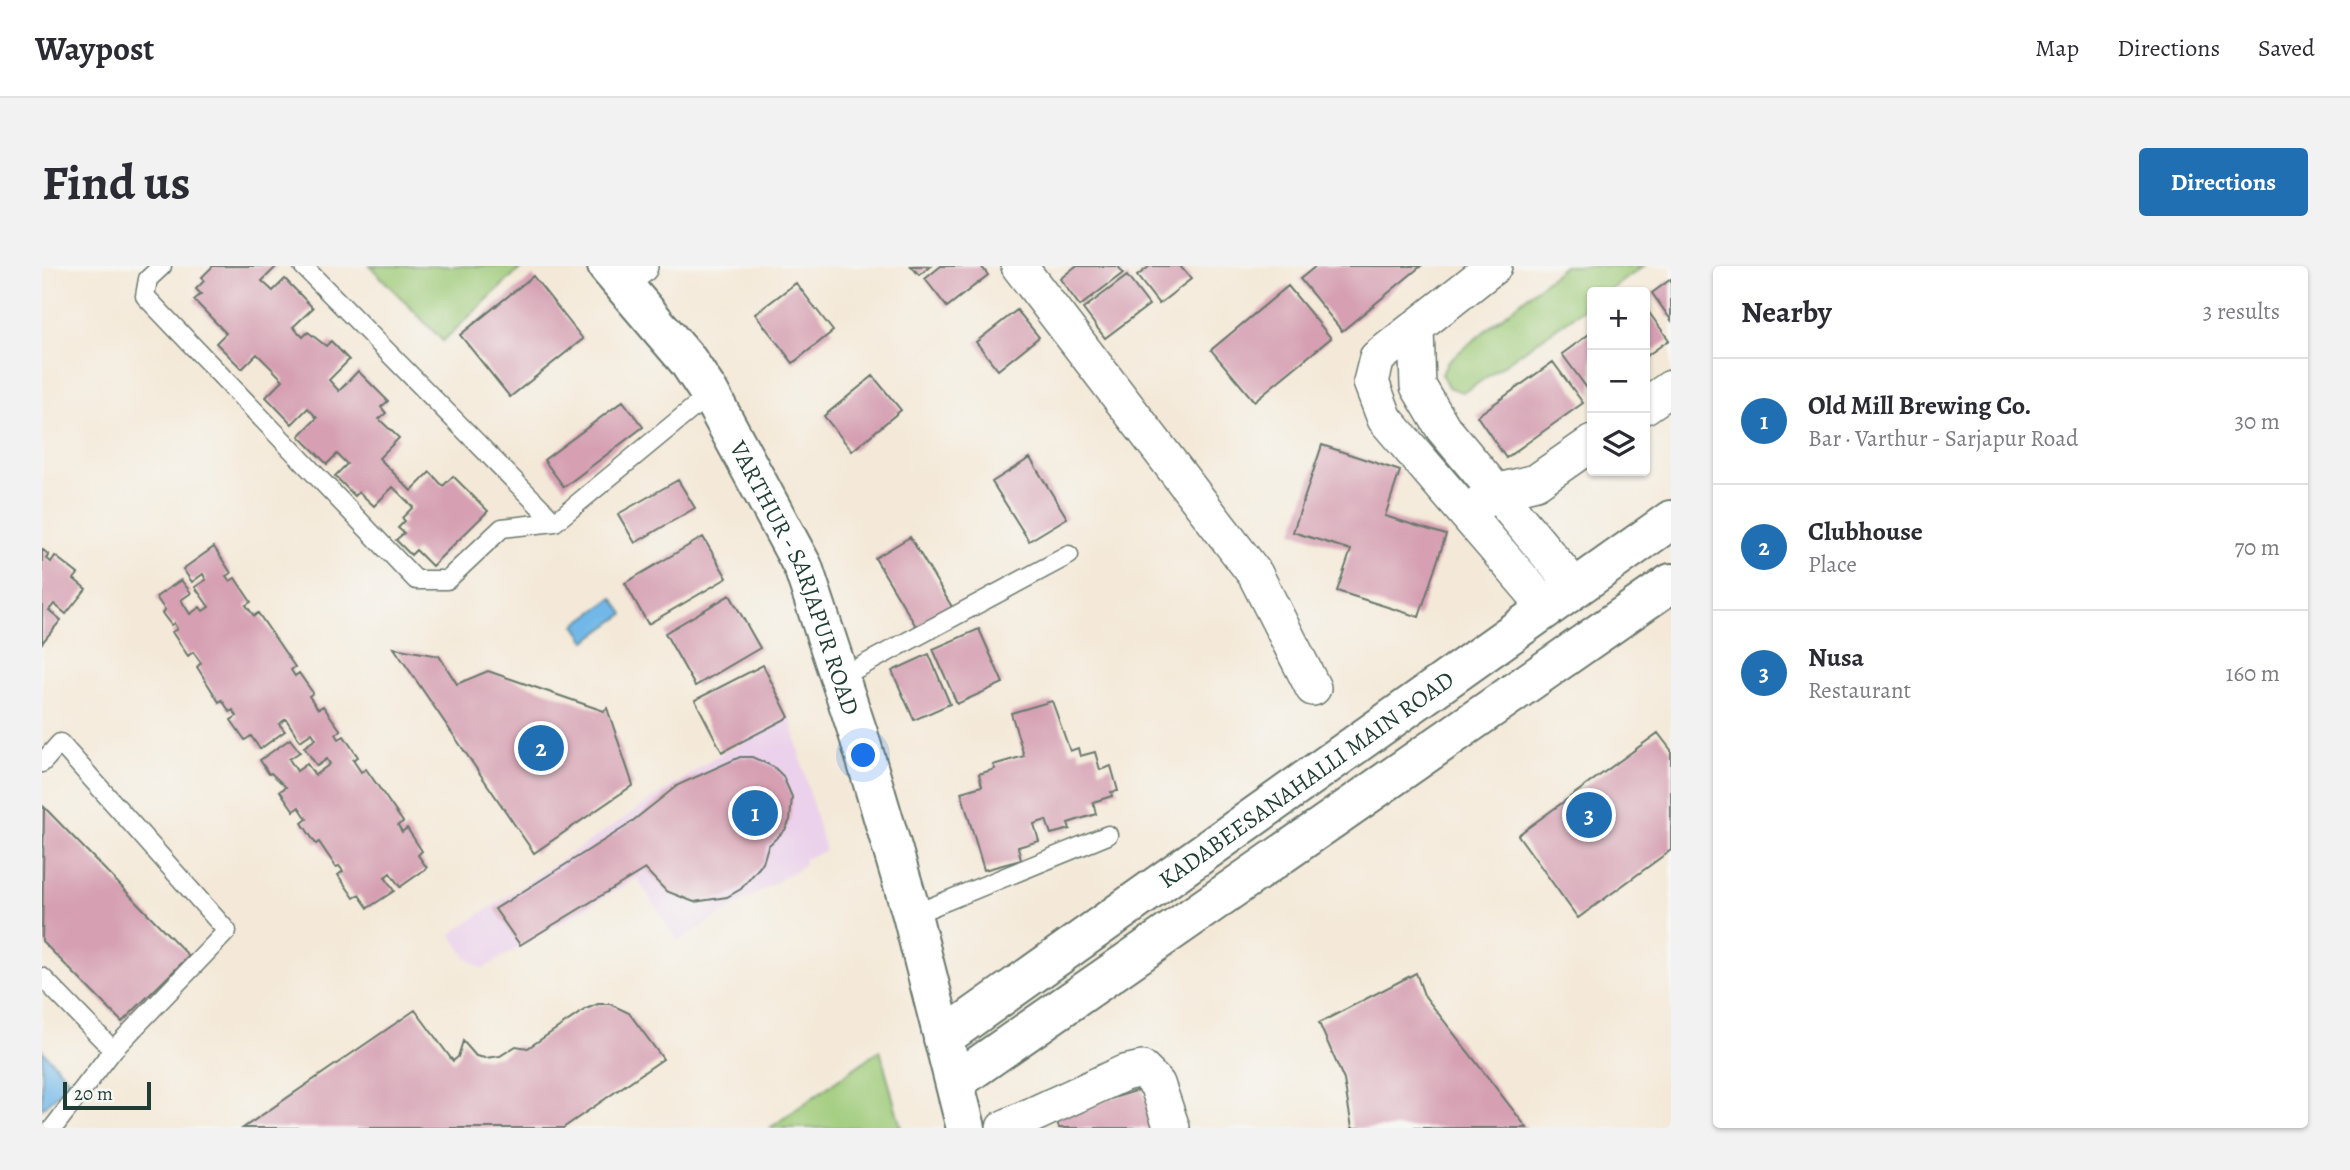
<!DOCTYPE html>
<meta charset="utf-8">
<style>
body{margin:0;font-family:Alegreya,serif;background:#f2f2f3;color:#2b2b33}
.controls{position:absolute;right:21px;top:21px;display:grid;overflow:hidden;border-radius:7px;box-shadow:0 2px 5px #0004}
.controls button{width:63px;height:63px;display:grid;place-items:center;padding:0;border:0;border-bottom:2px solid #e1e1e2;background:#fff;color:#2b2b33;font:35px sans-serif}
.scale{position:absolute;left:21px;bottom:18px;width:88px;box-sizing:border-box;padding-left:7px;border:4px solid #1f3d34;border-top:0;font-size:19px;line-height:24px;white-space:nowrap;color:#1f3d34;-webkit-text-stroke:5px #f6f6f2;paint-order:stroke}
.you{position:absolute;left:822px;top:490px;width:24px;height:24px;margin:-18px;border:5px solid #fff;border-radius:50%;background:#1a73e8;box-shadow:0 0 0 10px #1a73e833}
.badge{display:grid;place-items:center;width:46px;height:46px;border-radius:50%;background:#1f6fb2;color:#fff;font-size:23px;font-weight:700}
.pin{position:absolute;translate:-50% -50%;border:4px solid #fff;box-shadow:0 2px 7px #0006}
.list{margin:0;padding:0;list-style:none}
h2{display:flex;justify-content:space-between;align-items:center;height:91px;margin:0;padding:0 28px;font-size:30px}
h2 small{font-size:23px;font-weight:400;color:#7c7c81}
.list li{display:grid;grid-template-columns:46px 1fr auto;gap:21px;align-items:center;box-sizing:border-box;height:126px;padding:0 28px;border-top:2px solid #e1e1e2}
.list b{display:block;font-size:26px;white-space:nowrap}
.list p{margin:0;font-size:23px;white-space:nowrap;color:#7c7c81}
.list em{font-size:23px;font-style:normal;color:#7c7c81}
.icon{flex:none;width:38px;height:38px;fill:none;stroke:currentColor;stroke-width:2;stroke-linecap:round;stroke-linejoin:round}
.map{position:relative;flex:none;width:1629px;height:862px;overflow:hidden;border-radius:7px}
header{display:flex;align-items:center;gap:42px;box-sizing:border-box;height:98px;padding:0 35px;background:#fff;border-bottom:2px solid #e1e1e2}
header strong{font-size:33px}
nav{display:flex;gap:38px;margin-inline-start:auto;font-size:24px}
.intro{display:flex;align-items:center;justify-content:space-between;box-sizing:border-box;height:168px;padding:0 42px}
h1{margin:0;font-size:49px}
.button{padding:18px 32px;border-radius:7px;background:#1f6fb2;color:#fff;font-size:24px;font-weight:700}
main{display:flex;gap:42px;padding:0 42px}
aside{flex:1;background:#fff;border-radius:7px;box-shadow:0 2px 5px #0004}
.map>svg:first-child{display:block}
.built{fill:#ebd1eb}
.green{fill:#9cc976;stroke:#5e8355;stroke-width:2}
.water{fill:#71b8e8;stroke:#487a8e;stroke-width:2}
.building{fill:#d6a0b2}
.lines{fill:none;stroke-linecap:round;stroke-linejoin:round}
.service-casing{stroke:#6a796d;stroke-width:21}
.minor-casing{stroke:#6a796d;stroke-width:38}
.primary-casing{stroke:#6a796d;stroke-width:42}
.service{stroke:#fff;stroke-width:18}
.minor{stroke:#fff;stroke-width:35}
.primary{stroke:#fff;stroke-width:38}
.labels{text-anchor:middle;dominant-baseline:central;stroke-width:6;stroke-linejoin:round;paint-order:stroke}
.street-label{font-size:24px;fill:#1f3d34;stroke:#f6f6f2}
</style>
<header>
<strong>Waypost</strong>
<nav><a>Map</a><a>Directions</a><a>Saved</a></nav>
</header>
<div class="intro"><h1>Find us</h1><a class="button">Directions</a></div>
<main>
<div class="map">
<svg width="1629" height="862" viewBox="0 0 1629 862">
<rect width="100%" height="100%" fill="#f6f6f2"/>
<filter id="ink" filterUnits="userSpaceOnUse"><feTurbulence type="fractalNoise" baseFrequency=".0143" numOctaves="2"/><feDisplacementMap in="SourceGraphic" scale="14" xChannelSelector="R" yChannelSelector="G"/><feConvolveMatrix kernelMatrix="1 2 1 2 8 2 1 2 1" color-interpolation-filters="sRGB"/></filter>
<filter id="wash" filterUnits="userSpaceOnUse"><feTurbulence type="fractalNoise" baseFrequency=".00686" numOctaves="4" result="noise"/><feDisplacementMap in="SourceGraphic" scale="28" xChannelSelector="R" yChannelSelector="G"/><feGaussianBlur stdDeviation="1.57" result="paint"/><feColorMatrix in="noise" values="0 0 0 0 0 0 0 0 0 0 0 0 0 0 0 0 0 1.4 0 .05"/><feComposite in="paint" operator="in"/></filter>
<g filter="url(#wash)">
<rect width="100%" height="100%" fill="#f4e9d8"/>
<path class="built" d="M748,451L783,585L762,593L764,598L636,675L595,612L440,703L424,691L409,668L674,491Z"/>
<path class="green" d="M328,0H481L401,75Z
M1522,0H1602L1565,26H1550V37L1426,124L1420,126L1406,121L1400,109L1405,96Z
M838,784L859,862H728Z"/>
<path class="water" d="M571,332L582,348L544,375L533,359Z
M0,784L29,816L0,843Z"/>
<g id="blocks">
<path class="building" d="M171,0H235L220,15L231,25L243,13L271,42L251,61L261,71L266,66L284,80L289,75L307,94L287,114L297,125L316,105L346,135L339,141L344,147L337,153L357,172L337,192L369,225L388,206L401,220L411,210L446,245L390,300L374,284L369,289L354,274L362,267L356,262L363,255L360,252L371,241L351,221L332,240L317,226L313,230L293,210L305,198L295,188L285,198L257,170L275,152L266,142L250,158L224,131L241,114L215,88L200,103L174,77L184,67L152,34L159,28L154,23L162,15L159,12Z
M869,0H889L877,9Z
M899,0H939L946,9L905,41L883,13Z
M1034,0H1076L1081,7L1038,40L1018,13Z
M1108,0H1138L1149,13L1117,38L1095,10Z
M1274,0H1379L1300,65L1258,13Z
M491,10L541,73L468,131L418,69Z
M1085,10L1107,39L1063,72L1041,43Z
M1629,13V54L1610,27Z
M754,17L791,65L751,97L713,48Z
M1246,20L1289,72L1212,135L1169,84Z
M1603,41L1627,74L1603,91Z
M975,44L997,71L956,104L934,76Z
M1550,66V129L1520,88Z
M1511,96L1541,137L1464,192L1435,150Z
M831,110L859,144L810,185L782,150Z
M581,135L601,161L522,221L502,194Z
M1280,179L1358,205L1343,250L1404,269L1377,351L1295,325L1309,284L1251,266Z
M988,192L1025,252L987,275L950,216Z
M636,214L653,242L593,277L576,248Z
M661,271L685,312L606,358L583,317Z
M868,271L913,346L878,367L833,292Z
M172,281L189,307L184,310L188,315L193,312L209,336L204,339L212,350L216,347L253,401L249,404L253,410L257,407L271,427L267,430L276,443L281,440L299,465L294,468L297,473L302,470L316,491L311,494L319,506L324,503L361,556L356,559L360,566L365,562L380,585L376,589L385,602L358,621L348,607L343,611L352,625L326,642L317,629L312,632L296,609L301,605L297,600L294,601L277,576L274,578L260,557L265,553L257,541L252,545L238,525L244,521L229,507L227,508L218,494L248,473L258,486L247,493L255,505L265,498L273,509L288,498L285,493L275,500L262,481L274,473L270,467L258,475L244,453L237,458L243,465L218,483L209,470L203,474L189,454L195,450L191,444L188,446L180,434L177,436L155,401L159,397L151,386L146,390L130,366L135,363L132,357L129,359L120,347L123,344L114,331L139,314L149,327L139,334L148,348L158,341L161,345L167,341L153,321L164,314L161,308L150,316L141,303Z
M0,283L7,289L4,292L9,296L13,290L36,308L32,313L44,323L24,348L12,338L7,344L19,354L0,377Z
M688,329L718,382L653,420L623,367Z
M937,363L961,417L915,438L891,383Z
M352,382L397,390L415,418L446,405L562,445L565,442L591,519L492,587Z
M887,388L908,438L872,454L850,405Z
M721,399L747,451L680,486L653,434Z
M1010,435L1028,485L1036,482L1038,490L1053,486L1058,504L1069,500L1076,525L1069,526L1070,530L1051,536L1054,548L1026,557L1028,563L1009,568L1004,554L992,558L997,575L976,581L979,594L942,604L919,526L940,520L937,508L953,503L951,499L982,490L969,447Z
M1616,467L1629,484V584L1536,652L1476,569Z
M698,491H710L732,501L741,510L750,531L748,554L743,564L726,580L721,597L699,623L685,631L652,636L624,625L603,603L478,679L453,643L583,561L636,519Z
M2,541L147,690L80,756L0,675Z
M1374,707L1382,729L1485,862H1310L1302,814L1277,757Z
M556,738H568L587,747L621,793L521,862H201L373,744L411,795L416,791L421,775L434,790L443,792L458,790L474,780L486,782L544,743Z
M1100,823L1112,862H1017L1013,850Z"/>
</g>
</g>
<g filter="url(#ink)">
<use href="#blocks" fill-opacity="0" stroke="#6a796d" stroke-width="2"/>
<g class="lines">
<g class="service-casing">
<path id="service" d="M120,0L106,13L103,30L374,314H405L460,262L513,256L668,128
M261,0L513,256
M797,412L1027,289
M0,497L18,477L185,665L71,784
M870,649L1066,569
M0,711L71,784L11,862"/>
</g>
<g class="minor-casing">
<path id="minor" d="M977,0L1213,308L1271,422
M1452,0L1335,92L1329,116L1343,153L1504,341
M578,16L598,0
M1374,64L1376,120L1401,162L1533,321
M1603,140L1629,122
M1438,237L1453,226L1494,216L1550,177
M962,862L1082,807L1100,803L1115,818L1130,862"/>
</g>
<g class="primary-casing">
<g id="primary">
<path id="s1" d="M565,0L646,95L668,128L761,301L816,467L870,649L924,862"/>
<path id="s2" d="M901,772L1629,254"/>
<path d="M913,816L1629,317"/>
</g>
</g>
<use href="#service" class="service"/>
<use href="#minor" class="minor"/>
<use href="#primary" class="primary"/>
</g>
</g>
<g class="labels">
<g class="street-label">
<text stroke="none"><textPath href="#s1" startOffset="368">VARTHUR - SARJAPUR ROAD</textPath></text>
<text stroke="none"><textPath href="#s2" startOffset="446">KADABEESANAHALLI MAIN ROAD</textPath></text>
</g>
</g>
</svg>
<div class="controls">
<button>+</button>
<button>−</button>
<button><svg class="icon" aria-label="layers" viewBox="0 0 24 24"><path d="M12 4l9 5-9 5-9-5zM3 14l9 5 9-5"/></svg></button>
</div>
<div class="scale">20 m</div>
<div class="you"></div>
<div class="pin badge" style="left:713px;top:547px">1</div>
<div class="pin badge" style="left:499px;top:482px">2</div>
<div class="pin badge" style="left:1547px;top:549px">3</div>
</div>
<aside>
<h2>Nearby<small>3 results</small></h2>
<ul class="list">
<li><span class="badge">1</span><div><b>Old Mill Brewing Co.</b><p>Bar · Varthur - Sarjapur Road</p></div><em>30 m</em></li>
<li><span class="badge">2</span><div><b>Clubhouse</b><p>Place</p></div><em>70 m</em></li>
<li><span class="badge">3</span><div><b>Nusa</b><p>Restaurant</p></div><em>160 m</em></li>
</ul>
</aside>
</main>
